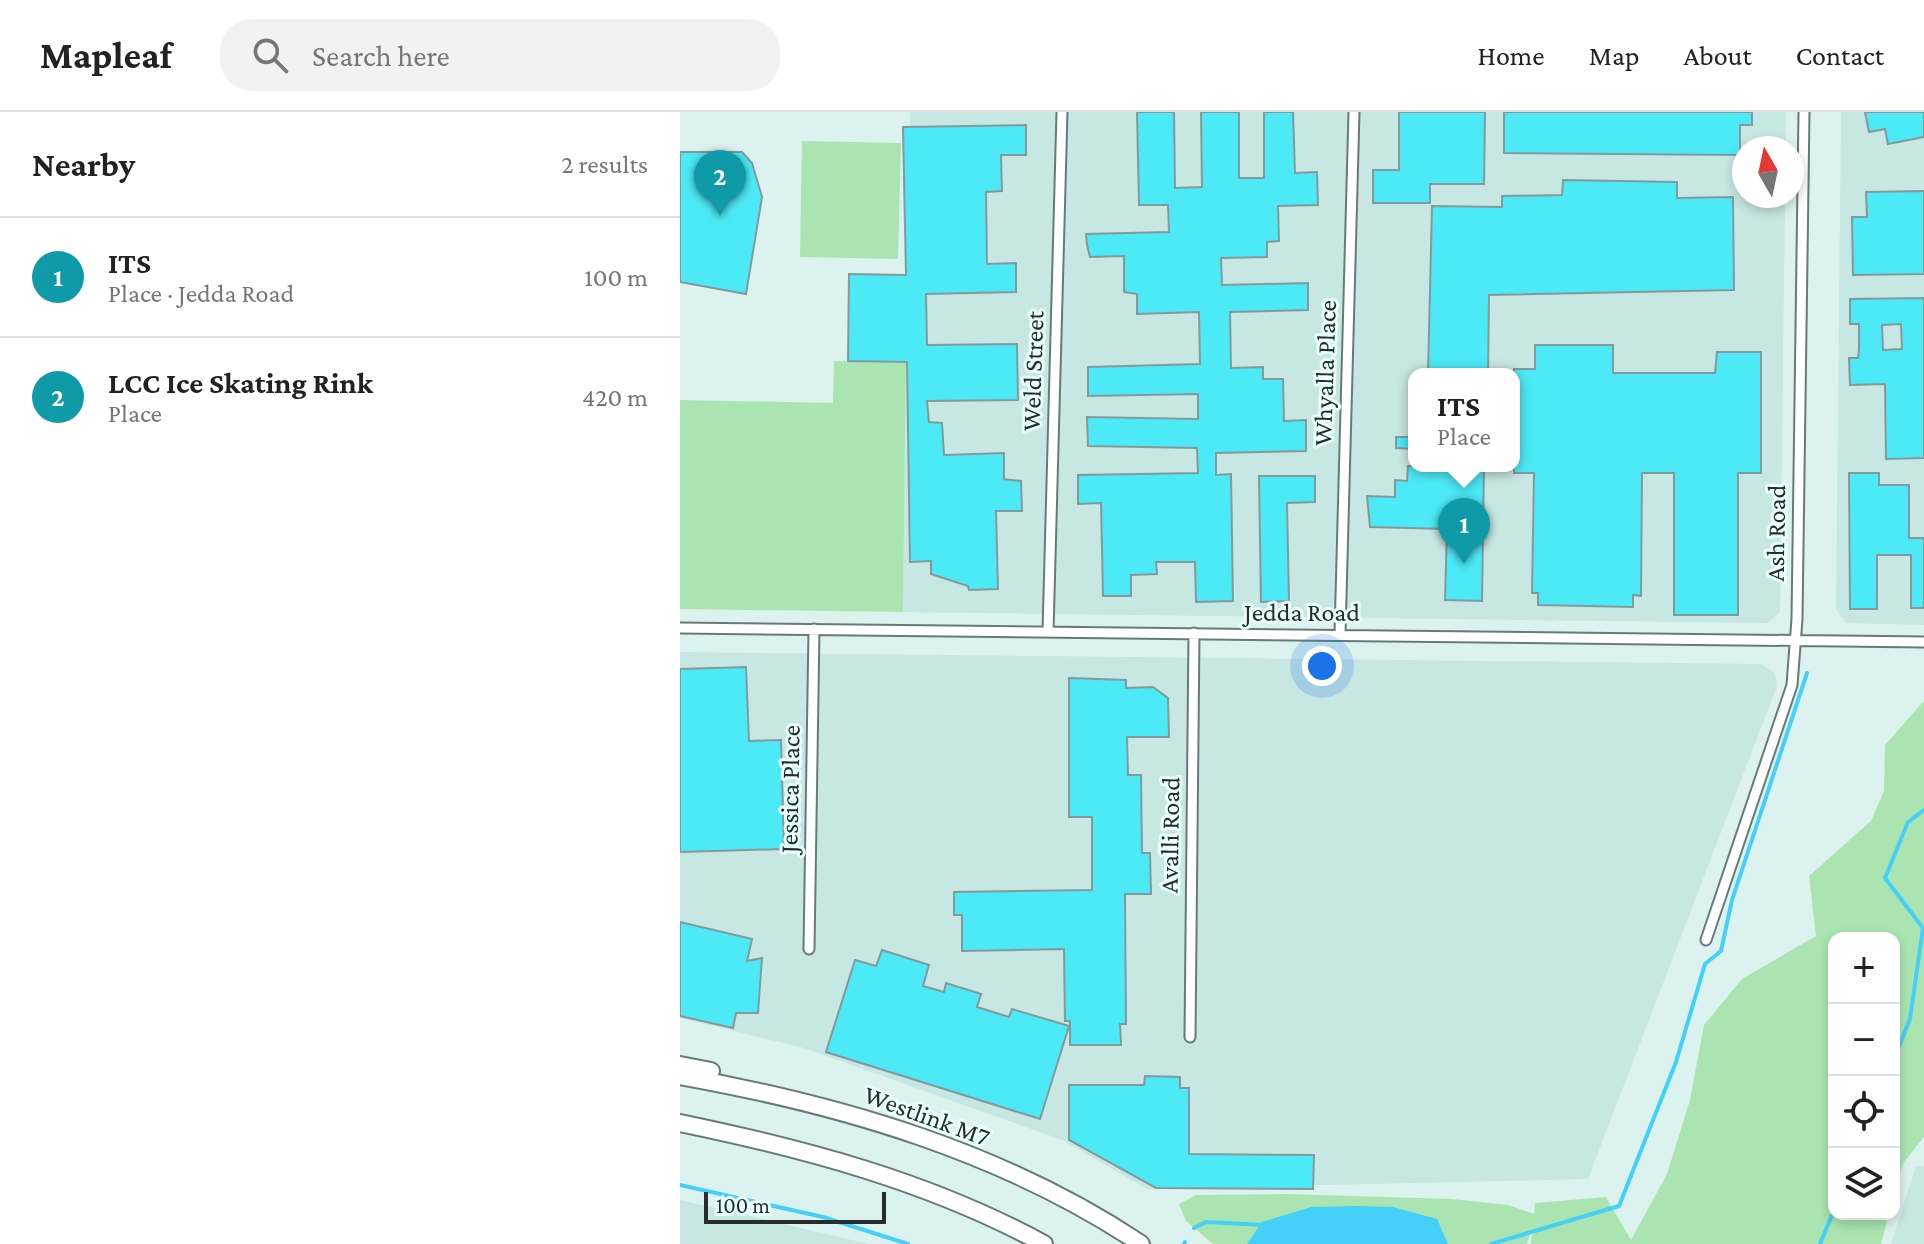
<!DOCTYPE html>
<meta charset="utf-8">
<style>
body{margin:0;font-family:"Crimson Pro",serif;background:#f2f2f2;color:#222}
.controls{position:absolute;right:24px;bottom:24px;display:grid;overflow:hidden;border-radius:16px;box-shadow:0 4px 12px #0003}
.controls button{width:72px;height:72px;display:grid;place-items:center;padding:0;border:0;border-bottom:2px solid #e0e0e0;background:#fff;color:#222;font:40px sans-serif}
.compass{position:absolute;left:1052px;top:24px;width:72px;height:72px;border-radius:50%;background:#fff;box-shadow:0 4px 12px #0003;rotate:351deg}
.scale{position:absolute;left:24px;bottom:20px;width:182px;box-sizing:border-box;padding-left:8px;border:4px solid #262e2d;border-top:0;font-size:22px;line-height:28px;white-space:nowrap;color:#262e2d;-webkit-text-stroke:6px #e8fffb;paint-order:stroke}
.you{position:absolute;left:642px;top:554px;width:28px;height:28px;margin:-20px;border:6px solid #fff;border-radius:50%;background:#1a73e8;box-shadow:0 0 0 12px #1a73e833}
.badge{display:grid;place-items:center;width:52px;height:52px;border-radius:50%;background:#4748be;color:#fff;font-size:26px;font-weight:700}
.pin{position:absolute;translate:-50% -66px;filter:drop-shadow(0 2px 4px #0008)}
.pin::after{content:'';position:absolute;top:42px;width:28px;height:24px;background:inherit;clip-path:polygon(0 0,100% 0,50% 100%)}
.popup{position:absolute;left:728px;top:256px;width:112px;height:104px;box-sizing:border-box;display:grid;place-content:center;border-radius:16px;background:#fff;filter:drop-shadow(0 2px 6px #0005);font-size:26px;white-space:nowrap;color:#767676}
.popup b{font-size:30px;color:#222}
.popup::after{content:'';position:absolute;left:50%;top:100%;margin-left:-16px;border:16px solid transparent;border-top-color:#fff}
.list{margin:0;padding:0;list-style:none}
h2{display:flex;justify-content:space-between;align-items:center;height:104px;margin:0;padding:0 32px;font-size:34px}
h2 small{font-size:26px;font-weight:400;color:#767676}
.list li{display:grid;grid-template-columns:52px 1fr auto;gap:24px;align-items:center;box-sizing:border-box;height:120px;padding:0 32px;border-top:2px solid #e0e0e0}
.list b{display:block;font-size:30px;white-space:nowrap}
.list p{margin:0;font-size:26px;white-space:nowrap;color:#767676}
.list em{font-size:26px;font-style:normal;color:#767676}
.icon{flex:none;width:44px;height:44px;fill:none;stroke:currentColor;stroke-width:2;stroke-linecap:round;stroke-linejoin:round}
.map{position:relative;flex:none;width:1244px;height:1132px;overflow:hidden}
header{display:flex;align-items:center;gap:48px;box-sizing:border-box;height:112px;padding:0 40px;background:#fff;border-bottom:2px solid #e0e0e0}
header strong{font-size:38px}
nav{display:flex;gap:44px;margin-inline-start:auto;font-size:28px}
.search{width:560px;height:72px;background:#f2f2f2;display:flex;align-items:center;gap:20px;box-sizing:border-box;padding:0 28px;border-radius:32px;color:#767676;font-size:30px}
main{display:flex}
aside{flex:1;background:#fff}
.map>svg:first-child{display:block}
.built{fill:#c7e7e2;fill-rule:evenodd}
.green{fill:#aae5b1}
.water{fill:#45d0f9}
.lines{fill:none;stroke-linecap:round;stroke-linejoin:round}
.stream{stroke:#45d0f9;stroke-width:4}
.building{fill:#4ceaf7;stroke:#84999b;stroke-width:2;fill-rule:evenodd}
.minor-casing{stroke:#667b78;stroke-width:13}
.motorway-casing{stroke:#667b78;stroke-width:20}
.minor{stroke:#fff;stroke-width:9}
.motorway{stroke:#fff;stroke-width:16}
.labels{text-anchor:middle;dominant-baseline:central;stroke-width:6;stroke-linejoin:round;paint-order:stroke}
.street-label{font-size:26px;fill:#262e2d;stroke:#e8fffb}
</style>
<header>
<strong>Mapleaf</strong>
<div class="search"><svg class="icon" aria-label="search" viewBox="0 0 24 24"><circle cx="10" cy="10" r="6"/><path d="M15 15l6 6"/></svg>Search here</div>
<nav><a>Home</a><a>Map</a><a>About</a><a>Contact</a></nav>
</header>
<main>
<aside>
<h2>Nearby<small>2 results</small></h2>
<ul class="list">
<li><span class="badge" style="background:#0f9aa8">1</span><div><b>ITS</b><p>Place · Jedda Road</p></div><em>100 m</em></li>
<li><span class="badge" style="background:#0f9aa8">2</span><div><b>LCC Ice Skating Rink</b><p>Place</p></div><em>420 m</em></li>
</ul>
</aside>
<div class="map">
<svg width="1244" height="1132" viewBox="0 0 1244 1132">
<rect width="100%" height="100%" fill="#dbf2ee"/>
<path class="built" d="M230,0H1106V36H1064V84H1105L1100,500L1088,511L223,500ZM734,262H834V354H734Z
M1161,0H1244V513L1166,511L1156,497Z
M0,540L1081,552L1095,561L1097,574L908,1067L467,1077L382,1028L124,936L0,906Z
M1236,1054H1244V1132H1211Z
M0,1088L189,1132H0Z"/>
<path class="green" d="M122,29L221,31L218,147L120,145Z
M154,249L226,251L223,500L0,497V288L153,291Z
M1244,589V1025L1223,1051L1214,1085V826H1154V1102H1209L1201,1132H851L852,1116L847,1132H533L506,1109L499,1092L516,1083L608,1082L772,1087L828,1093L854,1102L855,1091L926,1085L951,1128L987,1062L1010,988L1024,913L1062,867L1136,824L1129,764L1191,709L1204,679L1205,633Z"/>
<path class="water" d="M676,1094L713,1095L757,1107L768,1132H567L582,1110L631,1095Z"/>
<g class="lines">
<path class="stream" d="M1214,947L1230,907L1243,816L1205,766L1228,710L1244,698
M0,1073L143,1105L228,1132
M514,1116L526,1110L585,1113
M504,1132L505,1130
M811,1132L939,1094L996,950L1025,852L1041,839L1052,788L1127,561
M1140,1132L1154,1098"/>
</g>
<path class="building" d="M457,0H494L495,76L522,75L521,0H559V66H584V0H613L615,61L637,60L638,93L598,94L599,129L587,130V145L541,146L542,173L628,171V198L550,200L551,256L583,255V267H603L604,309L626,308V339L536,341V363L551,362L553,489L516,490L515,450H476L477,462L451,463V484H423L421,391L398,392V363L518,361L517,336L408,334L407,305L518,307V282L408,284V255L520,252L519,200L457,202V182L444,180V144L410,145L407,133L406,122L489,120L488,93H459Z
M719,0H805L804,72H750V91H693V58H719Z
M824,0H1072V13H1060V43L824,41Z
M1185,0H1244V25L1208,32L1205,17L1189,20Z
M346,13V43H321L322,79L306,80L307,152L336,151V180L246,182L247,233L337,232L338,288L247,289L249,310L262,311L264,343L324,341V367L341,369L342,399H316L318,477L289,478L288,474L251,462V449L230,450L227,250L168,249L169,162L226,163L223,15Z
M0,40H62L72,51L82,85L66,182L0,170Z
M883,68L997,70V86L1053,85L1054,178L809,183L808,262H748L752,94L822,95V84L882,83Z
M1244,79V162L1173,163L1172,105H1187L1186,80Z
M1244,186V346L1206,347L1205,272L1170,273L1169,246H1178L1179,237V212H1170V187ZM1221,212L1222,237L1203,238L1202,213Z
M855,233H933V261H1035L1037,240H1081V361H1058V503H994V361H962L961,484L953,483V495L858,493V481H852L854,361H834V257H855Z
M716,325H734V337L716,336Z
M728,354H804L802,489L765,488L767,417L690,415L687,384L715,385V368L727,369Z
M1169,361H1199V373H1229V426H1244V496H1231V443H1197V497H1170Z
M579,364H635V390L607,391L609,489L581,490Z
M66,555L69,629L101,628L104,737L0,740V557Z
M389,566L446,568V576L473,575L488,586L489,625H447L448,663H461L462,741H470L471,782H445L446,912H440L441,933H390V909H385L384,837L282,839V803H274V780L412,778V705H389Z
M0,810L72,827L67,849L82,846L78,901H56L53,916L0,904Z
M202,838L249,853L243,874L264,880L266,871L301,882L297,895L329,905L332,897L389,914L360,1007L146,940L175,848L196,854Z
M465,964L500,965V976H509V1042L634,1043L633,1077L476,1076L389,1028V973H464Z"/>
<g class="lines">
<g class="minor-casing">
<path id="minor" d="M0,516L1244,530
M368,520L382,0
M660,522L674,0
M1026,828L1112,573L1117,507L1124,0
M129,837L134,517
M510,925L514,521"/>
</g>
<g class="motorway-casing">
<path id="motorway" d="M0,953L31,959
M0,964C162,993 323,1040 461,1132
M0,1011C126,1037 250,1070 364,1132"/>
</g>
<use href="#minor" class="minor"/>
<use href="#motorway" class="motorway"/>
</g>
<g class="labels">
<g class="street-label">
<text transform="translate(353 259) rotate(-88)">Weld Street</text>
<text transform="translate(645 261) rotate(-88)">Whyalla Place</text>
<text transform="translate(1096 421) rotate(-89)">Ash Road</text>
<text x="622" y="500">Jedda Road</text>
<text transform="translate(110 677) rotate(-89)">Jessica Place</text>
<text transform="translate(490 723) rotate(-89)">Avalli Road</text>
<text transform="translate(247 1004) rotate(20)">Westlink M7</text>
</g>
</g>
</svg>
<div class="controls">
<button>+</button>
<button>−</button>
<button><svg class="icon" aria-label="locate" viewBox="0 0 24 24"><circle cx="12" cy="12" r="6"/><path d="M12 2v4M12 18v4M2 12h4M18 12h4"/></svg></button>
<button><svg class="icon" aria-label="layers" viewBox="0 0 24 24"><path d="M12 4l9 5-9 5-9-5zM3 14l9 5 9-5"/></svg></button>
</div>
<svg class="compass" viewBox="-18 -18 36 36"><path d="M0-13l5 13h-10z" fill="#e53935"/><path d="M0 13l5-13h-10z" fill="#767676"/></svg>
<div class="scale">100 m</div>
<div class="you"></div>
<div class="pin badge" style="left:784px;top:452px;background:#0f9aa8">1</div>
<div class="popup"><b>ITS</b>Place</div>
<div class="pin badge" style="left:40px;top:104px;background:#0f9aa8">2</div>
</div>
</main>
